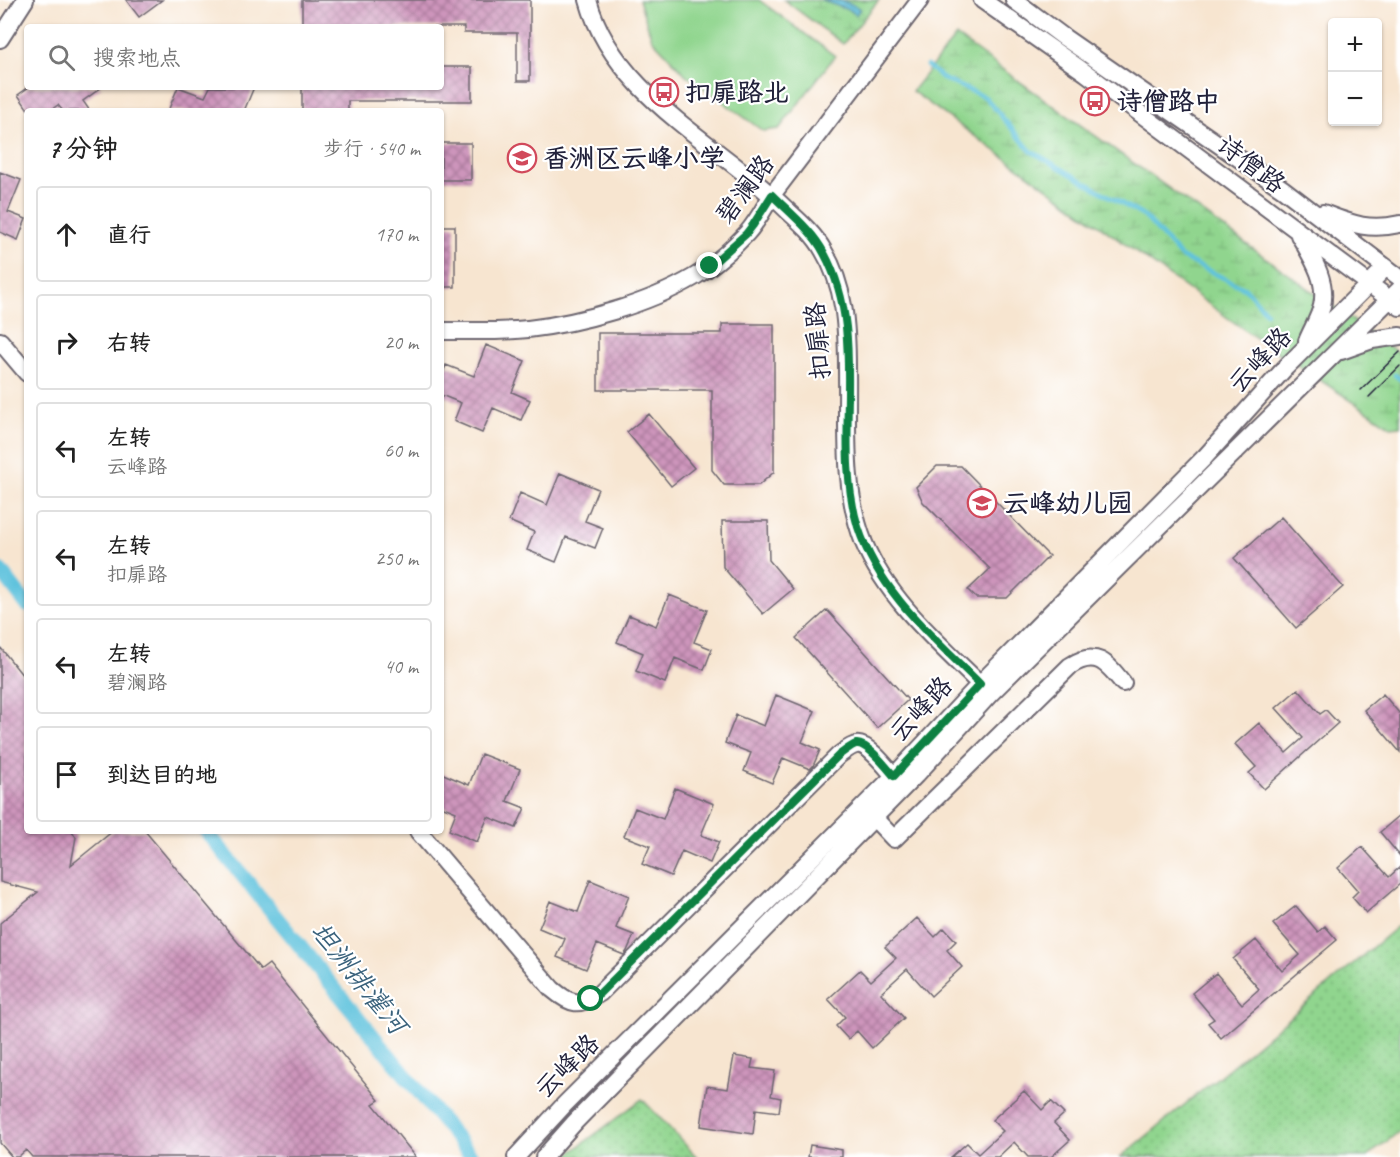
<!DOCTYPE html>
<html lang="zh">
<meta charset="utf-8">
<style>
body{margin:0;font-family:Caveat,"LXGW WenKai TC",sans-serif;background:#f2f2f2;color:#222}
.controls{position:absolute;right:18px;top:18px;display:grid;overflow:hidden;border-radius:6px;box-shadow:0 2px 4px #0004}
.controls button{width:54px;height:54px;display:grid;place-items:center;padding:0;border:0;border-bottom:2px solid #e0e0e0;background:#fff;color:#222;font:30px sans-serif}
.stop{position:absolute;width:18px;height:18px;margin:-14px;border:4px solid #0b8043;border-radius:50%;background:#fff}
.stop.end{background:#0b8043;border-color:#fff;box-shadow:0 2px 6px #0008}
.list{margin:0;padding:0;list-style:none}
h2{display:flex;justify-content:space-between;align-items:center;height:78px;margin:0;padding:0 24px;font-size:26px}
h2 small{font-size:20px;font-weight:400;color:#767676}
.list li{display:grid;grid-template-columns:39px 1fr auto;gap:18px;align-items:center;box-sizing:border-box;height:96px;margin:0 12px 12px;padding:0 12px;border:2px solid #e0e0e0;border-radius:6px}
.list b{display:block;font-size:22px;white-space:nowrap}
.list p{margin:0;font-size:20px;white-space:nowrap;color:#767676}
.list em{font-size:20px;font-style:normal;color:#767676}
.icon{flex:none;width:33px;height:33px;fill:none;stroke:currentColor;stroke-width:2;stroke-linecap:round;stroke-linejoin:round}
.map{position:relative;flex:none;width:1400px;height:1157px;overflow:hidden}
.search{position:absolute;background:#fff;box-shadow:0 2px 4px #0004;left:24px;top:24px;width:420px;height:66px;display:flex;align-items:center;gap:15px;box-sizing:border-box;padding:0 21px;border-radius:6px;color:#767676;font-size:22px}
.panel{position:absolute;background:#fff;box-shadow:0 2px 4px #0004;left:24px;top:108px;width:420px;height:726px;border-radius:6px}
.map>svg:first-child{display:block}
.grass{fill:#90d58e;stroke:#597c64;stroke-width:1.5}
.wetland{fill:url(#wetland-marsh);stroke:#597c64;stroke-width:1.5}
.park{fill:url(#park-dots);stroke:#597c64;stroke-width:1.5}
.water{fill:url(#water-waves);stroke:#40728c;stroke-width:1.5}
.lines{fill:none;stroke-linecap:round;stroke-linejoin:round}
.stream{stroke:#5fc2dd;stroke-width:4.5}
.canal{stroke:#5fc2dd;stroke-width:15}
.building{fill:url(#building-cross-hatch)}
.minor-casing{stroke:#6d666f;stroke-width:20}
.minor{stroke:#fff;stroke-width:16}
.tram{stroke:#22223b;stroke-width:1.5}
.route{stroke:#0b8043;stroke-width:8}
.labels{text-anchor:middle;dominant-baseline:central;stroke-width:4.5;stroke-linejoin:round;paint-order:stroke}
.poi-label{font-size:26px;font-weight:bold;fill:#22223b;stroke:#fff;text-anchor:start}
.street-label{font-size:26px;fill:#22223b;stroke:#fff}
.water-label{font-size:27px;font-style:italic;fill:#3a627c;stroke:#fff}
</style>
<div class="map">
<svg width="1400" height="1157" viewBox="0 0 1400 1157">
<defs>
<pattern id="wetland-marsh" width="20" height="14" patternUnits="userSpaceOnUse" patternTransform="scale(1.5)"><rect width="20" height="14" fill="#90d58e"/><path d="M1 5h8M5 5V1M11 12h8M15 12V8" fill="none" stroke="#7cb77b"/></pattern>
<pattern id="park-dots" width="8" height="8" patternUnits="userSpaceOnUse" patternTransform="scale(1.5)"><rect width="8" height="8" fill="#90d58e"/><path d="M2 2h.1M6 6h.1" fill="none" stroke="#7cb77b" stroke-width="1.8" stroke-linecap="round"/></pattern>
<pattern id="water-waves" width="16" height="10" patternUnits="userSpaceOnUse" patternTransform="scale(1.5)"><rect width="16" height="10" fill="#5fc2dd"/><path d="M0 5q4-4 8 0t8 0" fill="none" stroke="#52a6bf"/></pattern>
<pattern id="building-cross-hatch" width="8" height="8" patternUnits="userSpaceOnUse" patternTransform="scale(1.5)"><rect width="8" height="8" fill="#ce95bc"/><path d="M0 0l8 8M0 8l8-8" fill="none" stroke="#a7799a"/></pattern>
</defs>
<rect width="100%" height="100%" fill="#fff"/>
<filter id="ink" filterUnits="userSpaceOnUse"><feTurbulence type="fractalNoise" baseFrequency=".0167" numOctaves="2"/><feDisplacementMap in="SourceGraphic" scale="12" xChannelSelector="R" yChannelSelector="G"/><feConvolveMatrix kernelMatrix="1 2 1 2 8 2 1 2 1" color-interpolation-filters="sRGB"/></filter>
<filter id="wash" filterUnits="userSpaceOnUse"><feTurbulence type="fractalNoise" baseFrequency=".008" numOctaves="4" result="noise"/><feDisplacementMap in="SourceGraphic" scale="24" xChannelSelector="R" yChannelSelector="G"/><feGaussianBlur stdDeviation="1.35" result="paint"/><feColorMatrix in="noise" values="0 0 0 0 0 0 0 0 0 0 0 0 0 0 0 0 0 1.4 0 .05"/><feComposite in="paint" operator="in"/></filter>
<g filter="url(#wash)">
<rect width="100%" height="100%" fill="#f7e5d0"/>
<path class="grass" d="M639,0H759L835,56L779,129L763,131L686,75L652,39Z"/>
<path class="wetland" d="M784,0H879L843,44Z
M956,36L1400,354V426L1391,427L1253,336L912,91Z"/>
<path class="park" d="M1400,924V1131L1367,1157H1121L1250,1051Z
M642,1099L697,1157H565Z"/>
<path class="water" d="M821,0C836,0 848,0 860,9L856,15L851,11Z"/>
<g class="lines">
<path class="stream" d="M927,66L945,80L985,97L1031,151L1145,217L1181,257L1246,289L1266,312
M1395,375L1400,379"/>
<path class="canal" d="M0,570L27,605
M206,831L472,1157"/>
</g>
<g id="blocks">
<path class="building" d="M126,0H162L139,17Z
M302,0H530V81H517V33H464V27H302Z
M441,67H472V101H348V111H302V87H441Z
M29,87H102L83,101L90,111H63L58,105L49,111H29L18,95Z
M178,87L205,97L210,87H254L244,111H168Z
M441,143H471V180H441Z
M0,172L21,180L8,212L26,219L18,240L0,232Z
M441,226H455V287H441Z
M722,324H774V472L759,485H724L712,470V390H598V333H722Z
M486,345L525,361L512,392L530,400L521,420L493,408L482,433L454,421L461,403L441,395V378L446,365L474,376Z
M649,414L694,468L671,486L627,432Z
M937,466H961L1049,556L1007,598H976L968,590L990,569L923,502L916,487Z
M560,473L598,489L585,521L603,528L595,548L566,537L556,562L527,550L534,532L509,521L520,493L547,505Z
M1281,517L1343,587L1296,628L1234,558Z
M722,521H768L769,560L793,589L763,614L723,567Z
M669,595L707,610L694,642L712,649L704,670L675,658L665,683L636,671L643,653L617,642L629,615L656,626Z
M827,610L908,700L877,728L796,638Z
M0,647L27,681V831H72L76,837L71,865L113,831H145L261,970L269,964L379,1100L373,1104L416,1157H32L26,1150L18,1157H12L0,1143V923L38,892L0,882Z
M1298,689L1320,714L1326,710L1338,723L1264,789L1249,773L1256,767L1235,744L1259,723L1286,753L1303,738L1276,708Z
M1383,694L1400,714V752L1364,710Z
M776,695L815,711L802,742L820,750L813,766L810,769L783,758L772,783L744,771L751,753L725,743L736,715L764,726Z
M481,754L520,769L507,801L525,808L516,828L488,817L477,842L449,830L456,812L441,806V773L469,785Z
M675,788L714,804L701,835L719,842L710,863L682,851L671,876L642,864L650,846L624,836L635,808L663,819Z
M1400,815V856L1380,832Z
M1362,847L1389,877L1400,867V884L1366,913L1352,897L1358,891L1338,868Z
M590,880L629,896L616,928L634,935L627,951L624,955L597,944L586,969L557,957L565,939L539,928L550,901L578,912Z
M1296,906L1318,932L1325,926L1337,940L1221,1038L1208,1023L1214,1019L1192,993L1216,973L1242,1004L1259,989L1233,959L1256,940L1282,971L1300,955L1273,924Z
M917,918L935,937L944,928L956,941L947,950L962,967L931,996L907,969L881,993L904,1018L872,1048L857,1031L848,1039L836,1026L845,1017L828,999L860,970L871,981L896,958L885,947Z
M734,1056L753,1059L751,1068L775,1071L771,1096L781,1098L779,1112L756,1109L753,1134L701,1126L707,1086L728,1089Z
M1024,1091L1042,1110L1051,1101L1064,1114L1054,1123L1070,1140L1051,1157H1028L1014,1142L998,1157H951L967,1143L978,1154L1003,1131L992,1120Z
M810,1145L842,1150V1157H808Z"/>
</g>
</g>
<g filter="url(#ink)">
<use href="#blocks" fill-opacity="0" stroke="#6d666f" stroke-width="1.5"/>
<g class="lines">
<g class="minor-casing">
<path id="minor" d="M588,0C614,96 720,144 787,210C800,222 814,234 823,250C845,286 847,327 847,368C848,426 842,488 864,543C888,601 943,647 987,691
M982,0L1086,73L1400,307
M1014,0L1065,38L1283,189L1400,278
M0,39L25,0
M1323,213C1352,224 1368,231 1400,224
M1299,235C1311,256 1328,280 1322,306C1319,318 1312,329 1307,341
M441,331C470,331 499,332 528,329C581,323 648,304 694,277C713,266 732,249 747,233C757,222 764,208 772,195L920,0
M0,341L27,373
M1341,351L1372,340L1400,336
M874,818L894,839L1070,666C1096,649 1107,663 1123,683
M418,831L552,989C571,1005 579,1007 600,993L839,755C844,752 850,746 856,745C867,742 887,768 894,776
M516,1157L565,1104L894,776L980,684L1205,457L1286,367L1386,267
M544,1157L575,1122L916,775L990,694L1400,289"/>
</g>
<use href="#minor" class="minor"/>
<path class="tram" d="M1361,390L1400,352
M1369,397L1400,366"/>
</g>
</g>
<g class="lines" filter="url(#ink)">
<path class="route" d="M591,999L600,993L839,755C844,752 850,746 856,744C867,742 887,768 894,776L980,684C933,637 879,592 858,527C831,438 870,337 824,253C812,230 790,213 772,195L753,225L746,234L710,266"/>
</g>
<defs>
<g id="bus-ring" transform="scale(1.5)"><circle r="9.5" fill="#fff" stroke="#d1495b" stroke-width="1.5"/><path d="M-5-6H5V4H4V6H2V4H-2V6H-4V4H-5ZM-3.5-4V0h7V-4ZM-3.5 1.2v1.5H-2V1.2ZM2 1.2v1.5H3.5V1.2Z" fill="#d1495b"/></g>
<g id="school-ring" transform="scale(1.5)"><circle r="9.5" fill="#fff" stroke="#d1495b" stroke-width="1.5"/><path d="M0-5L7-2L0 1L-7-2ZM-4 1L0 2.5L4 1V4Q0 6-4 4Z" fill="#d1495b"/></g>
</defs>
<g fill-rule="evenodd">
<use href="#bus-ring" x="664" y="92"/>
<use href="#bus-ring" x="1095" y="101"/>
<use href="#school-ring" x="522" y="158"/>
<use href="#school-ring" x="982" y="503"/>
</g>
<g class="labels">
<g class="poi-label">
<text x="685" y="92">扣扉路北</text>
<text x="1116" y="101">诗僧路中</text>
<text x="543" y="158">香洲区云峰小学</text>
<text x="1003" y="503">云峰幼儿园</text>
</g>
<g class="street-label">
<text transform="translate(1251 164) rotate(37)">诗僧路</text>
<text transform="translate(745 189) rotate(-53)">碧澜路</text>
<text transform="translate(818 341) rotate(-95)">扣扉路</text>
<text transform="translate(1260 360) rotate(-47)">云峰路</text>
<text transform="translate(921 709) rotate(-47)">云峰路</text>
<text transform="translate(567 1066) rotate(-45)">云峰路</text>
</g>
<g class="water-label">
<text transform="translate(359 978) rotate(51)">坦洲排灌河</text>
</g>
</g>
</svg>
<div class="controls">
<button>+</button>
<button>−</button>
</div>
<div class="stop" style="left:591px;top:999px"></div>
<div class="stop end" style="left:710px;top:266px"></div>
<div class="search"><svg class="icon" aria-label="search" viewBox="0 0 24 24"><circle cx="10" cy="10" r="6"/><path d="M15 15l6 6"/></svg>搜索地点</div>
<section class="panel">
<h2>7 分钟<small>步行 · 540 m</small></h2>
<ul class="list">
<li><svg class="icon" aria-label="ahead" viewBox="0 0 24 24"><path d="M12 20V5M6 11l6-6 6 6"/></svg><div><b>直行</b></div><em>170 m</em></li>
<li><svg class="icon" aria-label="right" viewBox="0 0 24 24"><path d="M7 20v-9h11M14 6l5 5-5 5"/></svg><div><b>右转</b></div><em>20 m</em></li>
<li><svg class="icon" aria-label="left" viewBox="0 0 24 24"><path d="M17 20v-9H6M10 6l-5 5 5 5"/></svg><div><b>左转</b><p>云峰路</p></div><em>60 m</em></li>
<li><svg class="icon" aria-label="left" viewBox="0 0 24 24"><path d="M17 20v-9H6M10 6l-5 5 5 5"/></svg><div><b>左转</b><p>扣扉路</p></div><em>250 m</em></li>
<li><svg class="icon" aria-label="left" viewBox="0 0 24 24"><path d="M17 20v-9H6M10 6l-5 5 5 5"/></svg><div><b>左转</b><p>碧澜路</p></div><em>40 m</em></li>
<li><svg class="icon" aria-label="arrive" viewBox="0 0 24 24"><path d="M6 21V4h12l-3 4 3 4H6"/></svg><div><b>到达目的地</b></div></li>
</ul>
</section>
</div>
